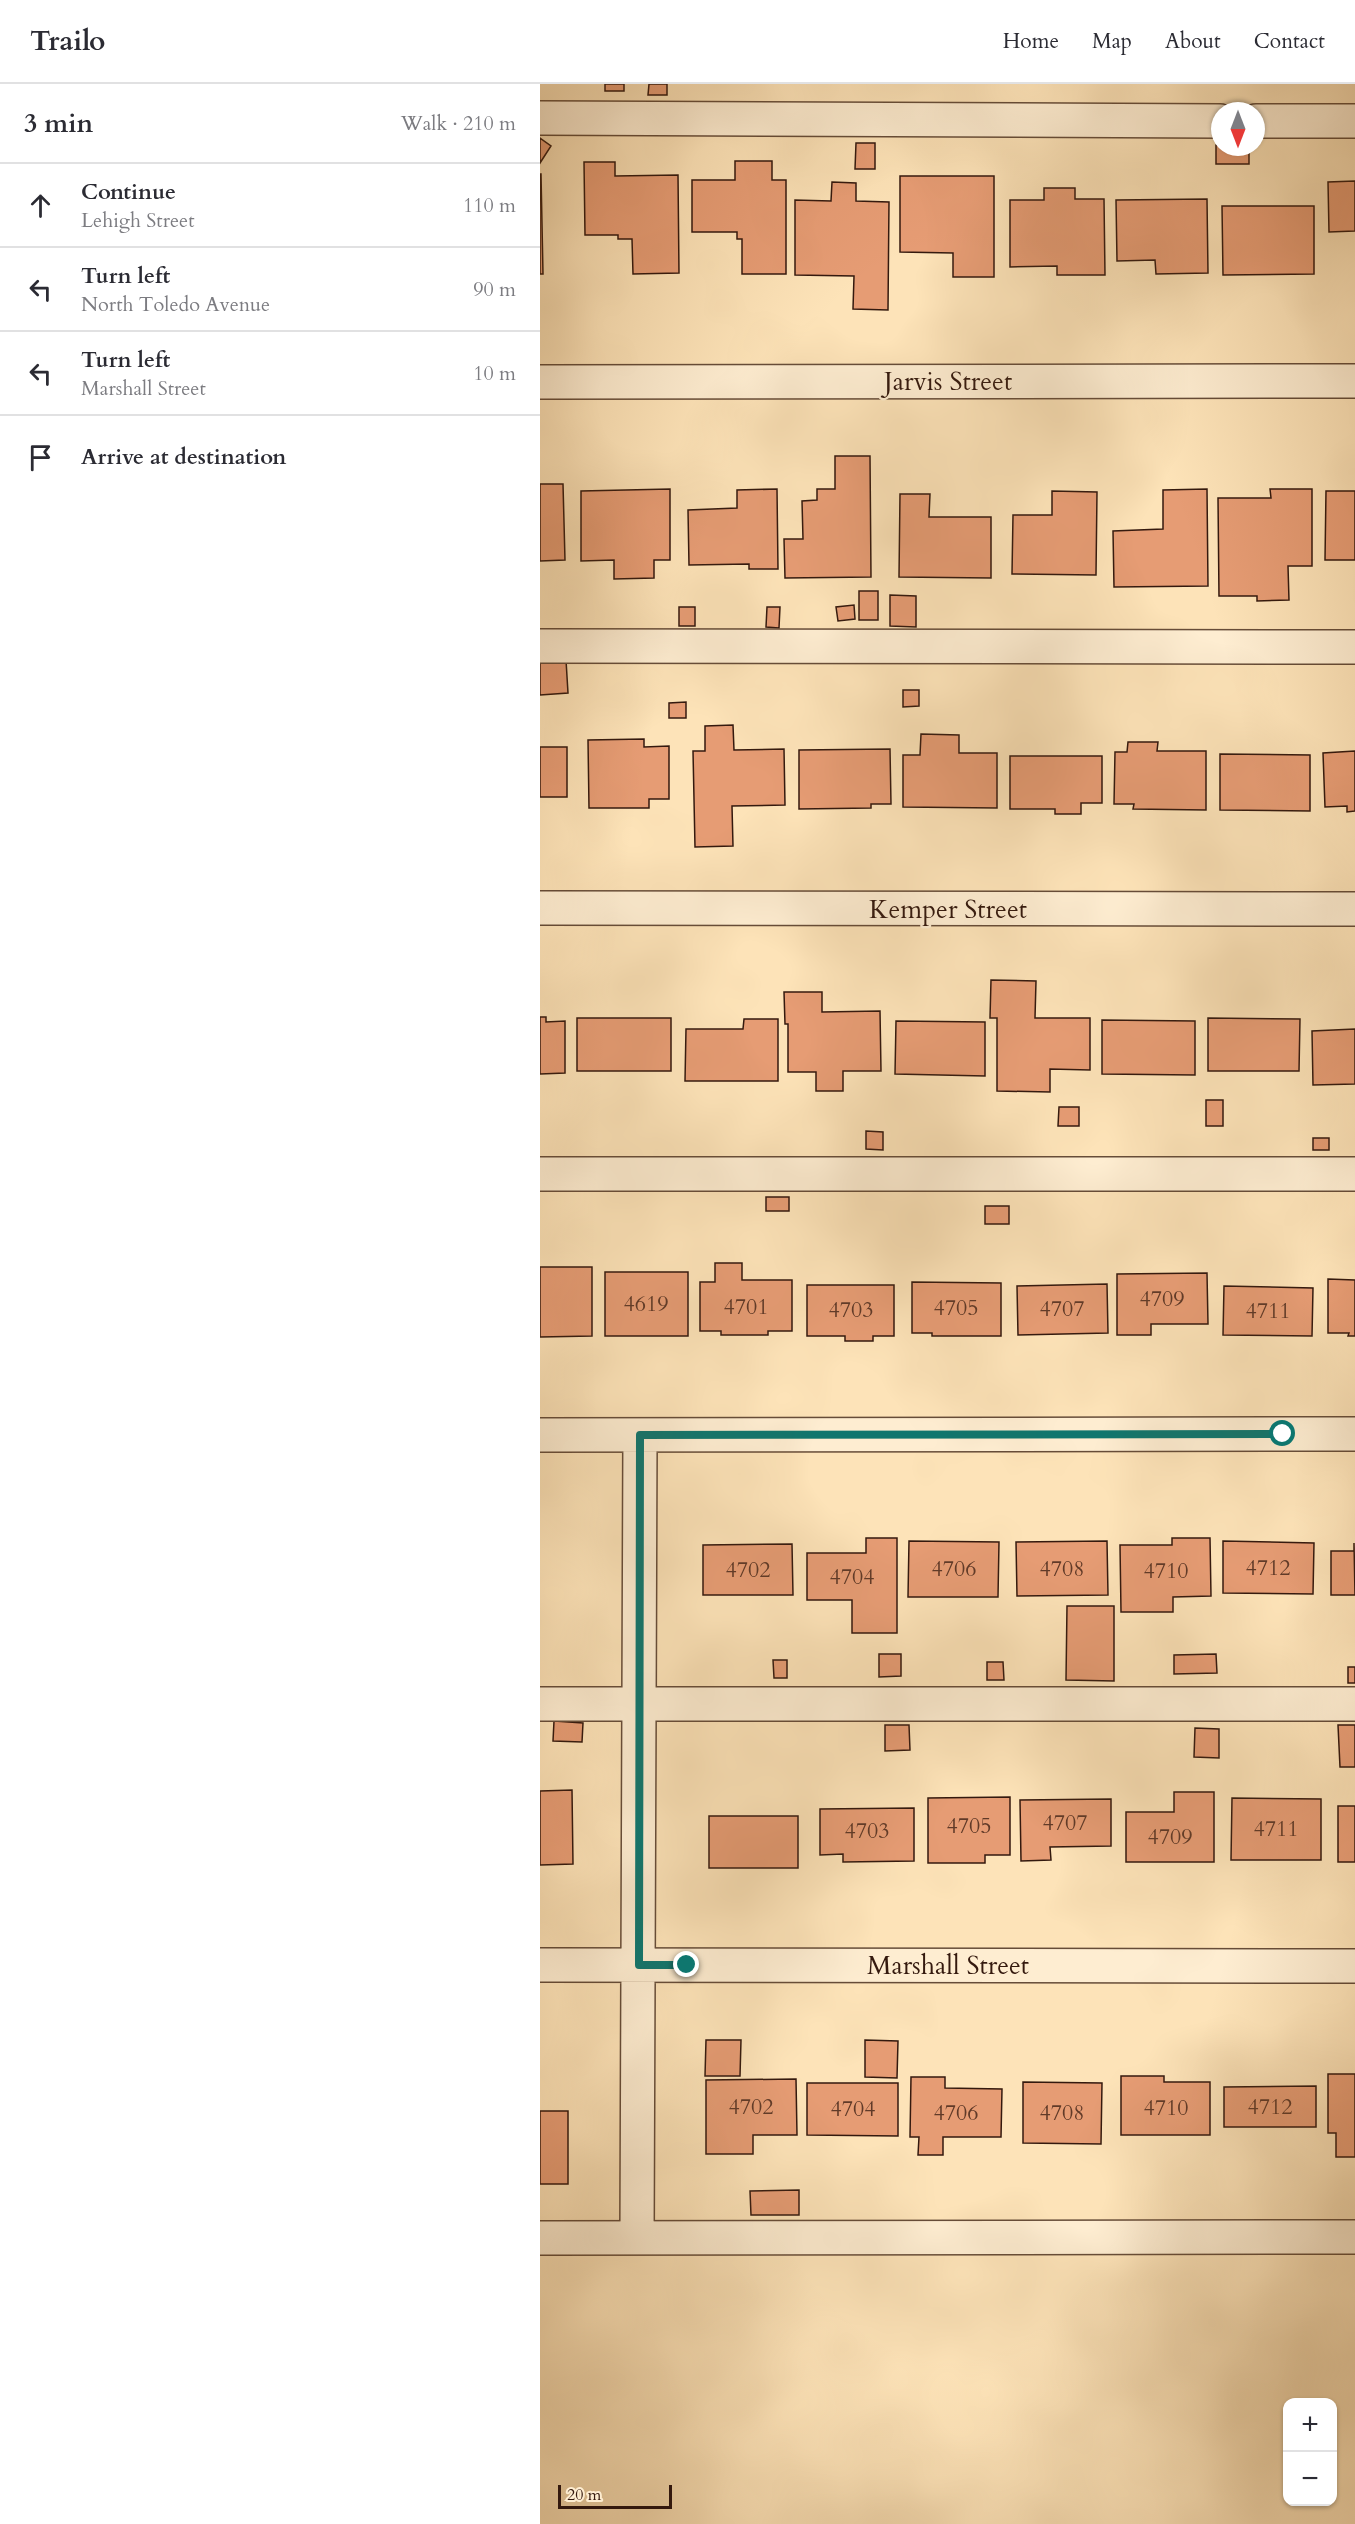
<!DOCTYPE html>
<meta charset="utf-8">
<style>
body{margin:0;font-family:Cardo,serif;background:#f2f2f3;color:#2b2b33}
.controls{position:absolute;right:18px;bottom:18px;display:grid;overflow:hidden;border-radius:12px;box-shadow:0 2px 4px #0004}
.controls button{width:54px;height:54px;display:grid;place-items:center;padding:0;border:0;border-bottom:2px solid #e1e1e2;background:#fff;color:#2b2b33;font:30px sans-serif}
.compass{position:absolute;left:671px;top:18px;width:54px;height:54px;border-radius:50%;background:#fff;box-shadow:0 2px 4px #0004;rotate:180deg}
.scale{position:absolute;left:18px;bottom:15px;width:114px;box-sizing:border-box;padding-left:6px;border:3px solid #34190e;border-top:0;font-size:16px;line-height:21px;white-space:nowrap;color:#34190e;-webkit-text-stroke:4px #feedd1;paint-order:stroke}
.stop{position:absolute;width:18px;height:18px;margin:-14px;border:4px solid #0f766e;border-radius:50%;background:#fff}
.stop.end{background:#0f766e;border-color:#fff;box-shadow:0 2px 6px #0008}
.list{margin:0;padding:0;list-style:none}
h2{display:flex;justify-content:space-between;align-items:center;height:78px;margin:0;padding:0 24px;font-size:26px}
h2 small{font-size:20px;font-weight:400;color:#7c7c81}
.list li{display:grid;grid-template-columns:39px 1fr auto;gap:18px;align-items:center;box-sizing:border-box;height:84px;padding:0 24px;border-top:2px solid #e1e1e2}
.list b{display:block;font-size:22px;white-space:nowrap}
.list p{margin:0;font-size:20px;white-space:nowrap;color:#7c7c81}
.list em{font-size:20px;font-style:normal;color:#7c7c81}
.icon{flex:none;width:33px;height:33px;fill:none;stroke:currentColor;stroke-width:2;stroke-linecap:round;stroke-linejoin:round}
.map{position:relative;flex:none;width:815px;height:2440px;overflow:hidden}
header{display:flex;align-items:center;gap:36px;box-sizing:border-box;height:84px;padding:0 30px;background:#fff;border-bottom:2px solid #e1e1e2}
header strong{font-size:28px}
nav{display:flex;gap:33px;margin-inline-start:auto;font-size:21px}
main{display:flex}
aside{flex:1;background:#fff}
.map>svg:first-child{display:block}
.building{fill:#e69c74;stroke:#34190e;stroke-width:1.5}
.lines{fill:none;stroke-linecap:round;stroke-linejoin:round}
.minor-casing{stroke:#664c38;stroke-width:36}
.minor{stroke:#feedd1;stroke-width:33}
.route{stroke:#0f766e;stroke-width:8}
.labels{text-anchor:middle;dominant-baseline:central;stroke-width:4.5;stroke-linejoin:round;paint-order:stroke}
.number-label{font-size:22px;fill:#603a28}
.street-label{font-size:26px;fill:#34190e;stroke:#feedd1}
</style>
<header>
<strong>Trailo</strong>
<nav><a>Home</a><a>Map</a><a>About</a><a>Contact</a></nav>
</header>
<main>
<aside>
<h2>3 min<small>Walk · 210 m</small></h2>
<ul class="list">
<li><svg class="icon" aria-label="ahead" viewBox="0 0 24 24"><path d="M12 20V5M6 11l6-6 6 6"/></svg><div><b>Continue</b><p>Lehigh Street</p></div><em>110 m</em></li>
<li><svg class="icon" aria-label="left" viewBox="0 0 24 24"><path d="M17 20v-9H6M10 6l-5 5 5 5"/></svg><div><b>Turn left</b><p>North Toledo Avenue</p></div><em>90 m</em></li>
<li><svg class="icon" aria-label="left" viewBox="0 0 24 24"><path d="M17 20v-9H6M10 6l-5 5 5 5"/></svg><div><b>Turn left</b><p>Marshall Street</p></div><em>10 m</em></li>
<li><svg class="icon" aria-label="arrive" viewBox="0 0 24 24"><path d="M6 21V4h12l-3 4 3 4H6"/></svg><div><b>Arrive at destination</b></div></li>
</ul>
</aside>
<div class="map">
<svg width="815" height="2440" viewBox="0 0 815 2440">
<rect width="100%" height="100%" fill="#fde3b8"/>
<filter id="stains"><feTurbulence type="fractalNoise" baseFrequency=".00333" numOctaves="4"/><feColorMatrix values="0 0 0 0 .2 0 0 0 0 .09 0 0 0 0 .02 0 0 0 .5 -.17"/></filter>
<radialGradient id="worn" r=".72"><stop offset=".6" stop-color="#630" stop-opacity="0"/><stop offset="1" stop-color="#630" stop-opacity=".3"/></radialGradient>
<path class="building" d="M65,0H84V7H65Z
M109,0H127V11H108Z
M0,54L11,62L0,79Z
M316,59H335V85H315Z
M676,61H680V63H709V80H676Z
M195,77H232V96H246V190H202V155H197V148H152V96H195Z
M44,78H75V92L138,91L139,189L93,190L92,155H78V151H45Z
M1,90L3,190H0V90Z
M360,92H454V193H413V169L360,168Z
M815,97V147L789,148L788,98Z
M292,98L316,99V117L349,118L348,226L313,225L314,192L255,191V116L291,117Z
M504,104H535V115H564L565,191H517V182L470,183V116H504Z
M667,115L668,189L616,190L615,176L577,177L576,116Z
M682,122H774V190L683,191Z
M295,372H330L331,493L245,494L244,455H263L262,417L277,416V405H295Z
M0,400H23L25,476L0,477Z
M130,405V476H114V494L74,495V476L41,477V407Z
M237,405L238,485H209V480L149,481L148,426L197,424V406Z
M667,405L668,502L574,503L573,447L623,445V406Z
M730,405H772V482H748L749,516L717,517V512H679L678,414H731Z
M512,407L557,408L556,491L472,490L473,431H512Z
M786,407H815V476H785Z
M360,410H390L389,433H451V494L359,493Z
M319,507H338V536H319Z
M350,511L376,512V543L350,542Z
M314,521L315,535L298,537L296,523Z
M139,523H155V542H139Z
M227,523H240L239,544L226,543Z
M26,576L28,609L0,611V578Z
M363,606H379V622L363,623Z
M146,618V634H129V619Z
M193,641L194,666L244,665L245,721L192,722L193,762L155,763L153,667H165V642Z
M381,650L419,651V669H457V724L363,723V671H380Z
M104,655V663L129,662V715H109V724H49L48,656Z
M588,658H618L617,667H666V726L593,725L594,720H574L575,668H587Z
M0,663H27V713H0Z
M350,665L351,720H331V724L259,725V666Z
M815,667V727L807,728V722L785,723L783,669Z
M680,670L770,671V727L680,726Z
M470,672H562V719H541V730H515V725H470Z
M451,896L496,897L495,934H550V986L510,985V1008L457,1007V934H450Z
M244,908H282V928L340,927L341,987H303V1007H276V988H248V940H245Z
M0,933H6V938L25,937V989L0,990Z
M37,934H131V987H37Z
M668,934L760,935L759,987H668Z
M204,935H238V997H145L146,945H203Z
M562,936L655,937V991L562,990Z
M356,937L445,938V992L355,990Z
M815,945V1000L773,1001L772,947Z
M666,1016H683V1042H666Z
M519,1023H539V1042H518Z
M326,1047L343,1048V1066L326,1065Z
M773,1054H789V1066H773Z
M226,1113H249V1127H226Z
M445,1122H469V1140H445Z
M175,1179H202V1196H252V1247H228V1251H181V1247H160V1198H175Z
M0,1183H52V1252L0,1253Z
M65,1188H148V1252H65Z
M667,1189L668,1240H611V1251H577V1190Z
M788,1195L815,1196V1252H808L809,1249H788Z
M372,1198L461,1199V1252H392V1249H372Z
M567,1200L568,1249L478,1251L477,1202Z
M267,1201H354V1252H333V1257H305V1252H267Z
M684,1202L773,1204L772,1252L683,1251Z
M326,1454H357V1549H312V1516H267V1469H326Z
M632,1454H670L671,1512L633,1513V1528H581L580,1461H632Z
M369,1457L459,1458L458,1513H368Z
M567,1457L568,1511L477,1512L476,1458Z
M683,1457L774,1459L773,1510L683,1509Z
M814,1459L815,1511H791V1467H814Z
M252,1460L253,1511H163V1461Z
M527,1522H574V1597L526,1596Z
M339,1570H361V1592L339,1593Z
M676,1570L677,1589L634,1590V1571Z
M233,1576H247V1594H234Z
M447,1578H463L464,1596H447Z
M808,1583H815V1599H808Z
M14,1637L43,1639L42,1658L13,1657Z
M345,1641H369L370,1666L345,1667Z
M798,1641H815V1683H800Z
M655,1644L679,1645V1674L654,1673Z
M32,1706L33,1780L0,1781V1707Z
M634,1708H674V1778H586V1728H634Z
M470,1713V1771H445V1779H388V1714Z
M692,1714L781,1715V1776H691Z
M571,1715V1762L510,1763L511,1776L481,1777L480,1716Z
M798,1722H815V1778H798Z
M374,1724V1777L303,1778V1770L280,1771V1725Z
M169,1732H258V1784H169Z
M166,1956H201L200,1992H165Z
M325,1956L358,1957L357,1994L325,1993Z
M788,1990H815V2073H796V2049H788Z
M581,1992H624V1998H670V2051H581Z
M371,1993H405V2004L462,2005L461,2053H403V2071H378L379,2053H370Z
M256,1995L257,2051H213V2070H166V1996Z
M483,1998L562,1999L561,2060L483,2059Z
M267,1999H358V2052L267,2051Z
M776,2002V2043H684V2003Z
M0,2027H28V2100H0Z
M259,2106V2131H211L210,2107Z"/>
<g class="lines">
<g class="minor-casing">
<path id="minor" d="M0,34L680,37
M716,37H815
M0,298L815,297
M0,562L815,563
M0,824L815,825
M0,1090H815
M0,1351L815,1350
M0,1620H815
M0,1881L815,1882
M0,2154L815,2153
M97,2154L100,1351"/>
</g>
<use href="#minor" class="minor"/>
</g>
<g class="lines">
<path class="route" d="M147,1881H99L100,1351L743,1350"/>
</g>
<g class="labels">
<g class="number-label">
<text x="622" y="1215">4709</text>
<text x="106" y="1220">4619</text>
<text x="206" y="1223">4701</text>
<text x="416" y="1224">4705</text>
<text x="522" y="1225">4707</text>
<text x="311" y="1226">4703</text>
<text x="728" y="1227">4711</text>
<text x="728" y="1484">4712</text>
<text x="414" y="1485">4706</text>
<text x="522" y="1485">4708</text>
<text x="208" y="1486">4702</text>
<text x="626" y="1487">4710</text>
<text x="312" y="1493">4704</text>
<text x="525" y="1739">4707</text>
<text x="429" y="1742">4705</text>
<text x="736" y="1745">4711</text>
<text x="327" y="1747">4703</text>
<text x="630" y="1753">4709</text>
<text x="211" y="2023">4702</text>
<text x="730" y="2023">4712</text>
<text x="626" y="2024">4710</text>
<text x="313" y="2025">4704</text>
<text x="416" y="2029">4706</text>
<text x="522" y="2029">4708</text>
</g>
<g class="street-label">
<text x="408" y="297">Jarvis Street</text>
<text x="408" y="825">Kemper Street</text>
<text x="408" y="1881">Marshall Street</text>
</g>
</g>
<rect width="100%" height="100%" filter="url(#stains)"/>
<rect width="100%" height="100%" fill="url(#worn)"/>
</svg>
<div class="controls">
<button>+</button>
<button>−</button>
</div>
<svg class="compass" viewBox="-18 -18 36 36"><path d="M0-13l5 13h-10z" fill="#e53935"/><path d="M0 13l5-13h-10z" fill="#7c7c81"/></svg>
<div class="scale">20 m</div>
<div class="stop" style="left:743px;top:1350px"></div>
<div class="stop end" style="left:147px;top:1881px"></div>
</div>
</main>
